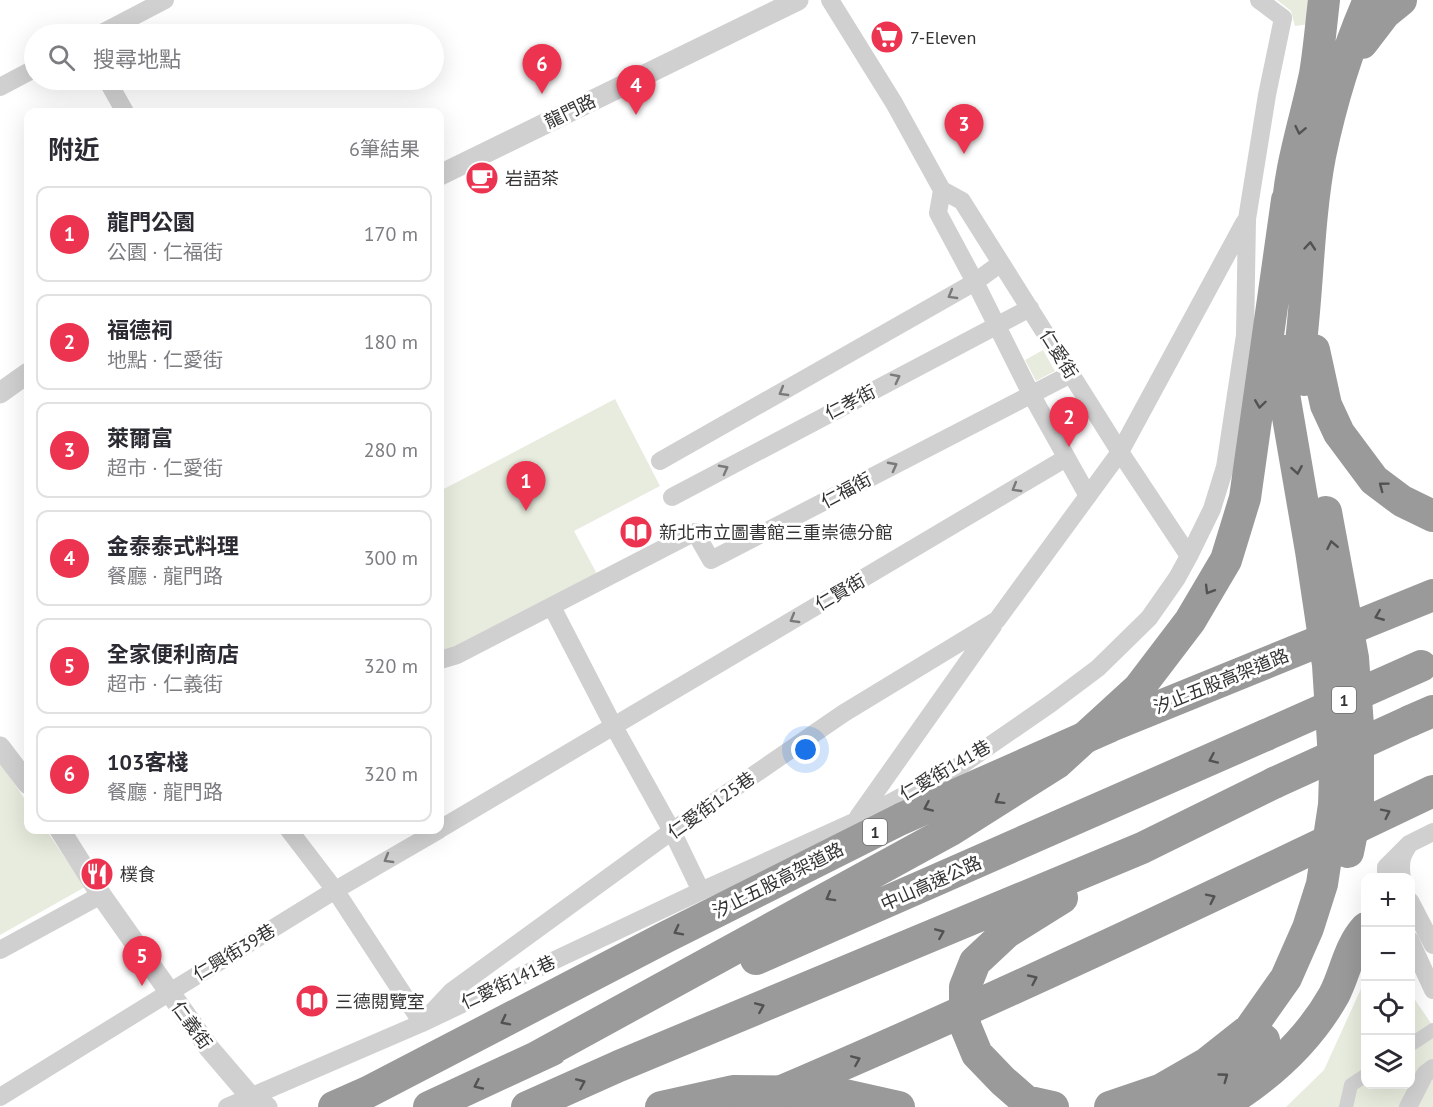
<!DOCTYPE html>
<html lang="zh-TW">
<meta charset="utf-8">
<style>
body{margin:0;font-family:"PT Sans","Noto Sans TC",sans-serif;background:#f2f2f3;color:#2b2b33}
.controls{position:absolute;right:18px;bottom:18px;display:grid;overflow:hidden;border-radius:12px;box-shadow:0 6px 24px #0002}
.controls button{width:54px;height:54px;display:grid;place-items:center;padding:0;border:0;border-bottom:2px solid #e1e1e2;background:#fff;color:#2b2b33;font:30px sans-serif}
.you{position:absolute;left:806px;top:750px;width:21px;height:21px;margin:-15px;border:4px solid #fff;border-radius:50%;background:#1a73e8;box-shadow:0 0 0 9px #1a73e833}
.badge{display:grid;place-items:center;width:39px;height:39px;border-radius:50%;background:#ec3350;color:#fff;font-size:20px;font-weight:700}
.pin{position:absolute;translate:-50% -50px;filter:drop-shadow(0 2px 3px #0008)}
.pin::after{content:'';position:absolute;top:32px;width:21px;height:18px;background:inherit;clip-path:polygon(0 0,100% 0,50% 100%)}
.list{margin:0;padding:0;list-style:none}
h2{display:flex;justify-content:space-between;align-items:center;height:78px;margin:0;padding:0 24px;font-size:26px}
h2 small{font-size:20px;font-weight:400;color:#7c7c81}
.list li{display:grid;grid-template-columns:39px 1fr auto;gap:18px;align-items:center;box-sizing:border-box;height:96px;margin:0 12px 12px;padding:0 12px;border:2px solid #e1e1e2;border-radius:12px}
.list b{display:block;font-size:22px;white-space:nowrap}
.list p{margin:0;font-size:20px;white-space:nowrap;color:#7c7c81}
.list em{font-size:20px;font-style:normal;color:#7c7c81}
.icon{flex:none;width:33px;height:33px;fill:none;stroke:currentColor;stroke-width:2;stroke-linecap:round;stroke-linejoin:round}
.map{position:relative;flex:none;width:1433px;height:1107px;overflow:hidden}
.search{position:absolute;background:#fff;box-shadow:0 6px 24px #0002;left:24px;top:24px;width:420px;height:66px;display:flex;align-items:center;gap:15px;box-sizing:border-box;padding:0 21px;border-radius:33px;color:#7c7c81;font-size:22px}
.panel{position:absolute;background:#fff;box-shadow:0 6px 24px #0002;left:24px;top:108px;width:420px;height:726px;border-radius:12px}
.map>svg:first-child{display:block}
.green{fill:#e7ecde}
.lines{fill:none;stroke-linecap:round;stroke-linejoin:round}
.pedestrian{stroke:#d0d0d0;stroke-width:14}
.minor{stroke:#d0d0d0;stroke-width:18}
.tertiary{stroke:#d0d0d0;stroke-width:21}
.motorway{stroke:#9a9a9a;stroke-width:32}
.motorway-bridge{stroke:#9a9a9a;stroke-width:32}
.oneway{stroke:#525252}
.oneway2{stroke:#7a7a7a}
.labels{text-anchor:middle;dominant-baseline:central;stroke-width:6;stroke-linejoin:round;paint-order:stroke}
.shield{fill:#fff;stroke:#707070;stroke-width:1.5}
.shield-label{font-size:16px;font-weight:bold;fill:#333}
.poi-label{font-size:18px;fill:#333;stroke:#fff;text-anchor:start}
.street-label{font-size:18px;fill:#333;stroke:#fff}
</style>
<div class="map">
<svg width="1433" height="1107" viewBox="0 0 1433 1107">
<rect width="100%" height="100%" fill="#fff"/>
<path class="green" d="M1277,0H1316L1310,24L1295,26L1291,11Z
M1043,350L1055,371L1036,381L1025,360Z
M615,399L660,486L574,531L597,574L440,656V491Z
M0,762L28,804V830H46L85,887L0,935Z
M1365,980L1366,1084H1410L1411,994L1433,1026V1107H1286L1324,1070Z"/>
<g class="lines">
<path class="pedestrian" d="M1410,1045L1433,1030
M1346,1107L1351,1085L1366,1075"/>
<path class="minor" d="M830,0L894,103L942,190L962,201L1120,452L1189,556
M100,34L165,0
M107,80L125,112
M0,87L34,69
M942,190L938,213L975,282L1031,394L1088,496
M660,461L975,282L1001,263
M672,497L1030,308
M552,607L613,725L672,831L701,891
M440,660L457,655L695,532L711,560L1071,374
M858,817L993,626
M440,829L1066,458
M289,830L335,890L422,1023L701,891L856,821L963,764L1050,704L1098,668L1149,618L1177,578L1189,556L1212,509L1225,467L1245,335L1247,219L1267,95L1283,18L1259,0
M1386,878V867L1409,844L1433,832
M1402,878C1400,867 1400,857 1407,848
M1410,901L1433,945
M1410,940L1433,990
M0,950L101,895
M0,1097L332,892L439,830
M227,1107L422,1023L452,991L672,831L844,713L997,620L1120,452L1244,223
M1408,1107L1425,1074L1433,1068"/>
<path class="tertiary" d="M440,175L798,0
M0,393L28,373
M0,747L28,784
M60,830L101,895L209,1048L250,1096L267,1107"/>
<path class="motorway" d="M1362,43L1385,13L1401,0
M1287,221C1288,170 1305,123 1315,74C1319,50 1321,25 1324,0
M1314,350L1326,405L1339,433L1374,480L1402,501L1433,516
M1304,380L1300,351C1308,287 1308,220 1320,156C1331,103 1347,50 1369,0
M1326,512L1353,658L1358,726V803L1348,852
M1410,721L1433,711
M756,959L1266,735
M533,1059L951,830L1057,763L1139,688L1190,621L1226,560L1245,498L1287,200
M429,1107L552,1050
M527,1107L619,1066L1142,848L1274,783
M661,1107L733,1091L832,1092L899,1107
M1053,1107L1026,1101L1003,1081L977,1054L965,1025V987L975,962L1006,933L1062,898
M1110,1107L1160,1090L1207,1063L1250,1029L1286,978L1308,928L1322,884L1334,805L1335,774L1328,665L1311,551L1284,394L1285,351
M1174,1107C1208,1092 1241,1069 1264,1040
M1219,1107C1266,1079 1307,1043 1334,995C1345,974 1349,946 1366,928"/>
<path class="motorway-bridge" d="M1266,735L1421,666
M1274,783L1410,721
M334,1107L368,1092L666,937L901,819L1111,726L1433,595
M744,1107C977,1009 1205,900 1433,791"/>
</g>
<defs><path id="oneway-chevron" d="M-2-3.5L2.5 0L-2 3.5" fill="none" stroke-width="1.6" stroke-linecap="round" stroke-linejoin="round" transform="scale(1.5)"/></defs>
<g class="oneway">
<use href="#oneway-chevron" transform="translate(1300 130) rotate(102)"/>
<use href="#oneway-chevron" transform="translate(1310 246) rotate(-85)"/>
<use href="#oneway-chevron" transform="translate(1260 404) rotate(98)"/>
<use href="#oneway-chevron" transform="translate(1297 470) rotate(80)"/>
<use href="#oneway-chevron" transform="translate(1383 486) rotate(-143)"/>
<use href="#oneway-chevron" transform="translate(1332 545) rotate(-101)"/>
<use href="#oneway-chevron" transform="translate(1209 590) rotate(121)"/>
<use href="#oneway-chevron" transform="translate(1379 616) rotate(158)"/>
<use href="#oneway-chevron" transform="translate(1213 759) rotate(156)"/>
<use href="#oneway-chevron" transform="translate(999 800) rotate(148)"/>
<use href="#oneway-chevron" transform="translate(928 807) rotate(156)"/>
<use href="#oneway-chevron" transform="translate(1386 813) rotate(-26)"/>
<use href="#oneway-chevron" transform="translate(830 897) rotate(151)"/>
<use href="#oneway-chevron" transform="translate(1211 898) rotate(-26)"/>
<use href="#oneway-chevron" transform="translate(678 931) rotate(153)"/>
<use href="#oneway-chevron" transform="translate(940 933) rotate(-23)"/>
<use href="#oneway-chevron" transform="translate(1033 979) rotate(-25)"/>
<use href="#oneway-chevron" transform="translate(760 1007) rotate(-23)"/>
<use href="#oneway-chevron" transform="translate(505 1021) rotate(153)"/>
<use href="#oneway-chevron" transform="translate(856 1060) rotate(-23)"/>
<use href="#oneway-chevron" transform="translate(1224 1077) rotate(-36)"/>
<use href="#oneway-chevron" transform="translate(581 1083) rotate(-24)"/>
<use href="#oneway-chevron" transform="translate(478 1085) rotate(155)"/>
</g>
<g class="oneway2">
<use href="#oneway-chevron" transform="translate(952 295) rotate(150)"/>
<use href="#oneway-chevron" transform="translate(896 378) rotate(-27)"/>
<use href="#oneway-chevron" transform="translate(783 392) rotate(150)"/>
<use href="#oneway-chevron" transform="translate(893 466) rotate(-28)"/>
<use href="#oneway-chevron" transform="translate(724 469) rotate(-28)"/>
<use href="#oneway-chevron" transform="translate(1016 488) rotate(149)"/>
<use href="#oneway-chevron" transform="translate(794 619) rotate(150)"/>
<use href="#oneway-chevron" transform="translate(388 859) rotate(150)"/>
</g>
<defs>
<g id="supermarket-disc" transform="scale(1.725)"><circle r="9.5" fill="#ec3350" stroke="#fff"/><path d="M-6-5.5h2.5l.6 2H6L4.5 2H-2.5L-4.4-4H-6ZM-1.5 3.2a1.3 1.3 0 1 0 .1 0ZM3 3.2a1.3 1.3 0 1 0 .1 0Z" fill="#fff"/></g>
<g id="cafe-disc" transform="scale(1.725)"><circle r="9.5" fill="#ec3350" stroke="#fff"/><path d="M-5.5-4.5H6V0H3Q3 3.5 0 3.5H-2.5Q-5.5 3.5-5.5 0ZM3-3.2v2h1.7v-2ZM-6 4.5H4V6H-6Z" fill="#fff"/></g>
<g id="library-disc" transform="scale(1.725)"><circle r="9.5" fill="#ec3350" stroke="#fff"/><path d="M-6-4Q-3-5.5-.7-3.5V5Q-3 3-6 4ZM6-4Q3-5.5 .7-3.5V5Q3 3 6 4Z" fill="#fff"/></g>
<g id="restaurant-disc" transform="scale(1.725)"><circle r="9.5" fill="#ec3350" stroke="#fff"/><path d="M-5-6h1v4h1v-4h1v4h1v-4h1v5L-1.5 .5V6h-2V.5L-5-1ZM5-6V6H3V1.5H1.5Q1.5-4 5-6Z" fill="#fff"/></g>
</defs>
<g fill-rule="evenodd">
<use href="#supermarket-disc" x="887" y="37"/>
<use href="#cafe-disc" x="482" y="178"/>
<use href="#library-disc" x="636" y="532"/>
<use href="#restaurant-disc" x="97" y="874"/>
<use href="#library-disc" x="312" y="1001"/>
</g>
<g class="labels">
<g class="shield">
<rect x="1332" y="687" width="24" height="26" rx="4.5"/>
<rect x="863" y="819" width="24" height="26" rx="4.5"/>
</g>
<g class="shield-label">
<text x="1344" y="700">1</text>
<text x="875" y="832">1</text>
</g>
<g class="poi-label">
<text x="910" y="37">7-Eleven</text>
<text x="505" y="178">岩語茶</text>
<text x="659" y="532">新北市立圖書館三重崇德分館</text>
<text x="120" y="874">樸食</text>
<text x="335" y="1001">三德閱覽室</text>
</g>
<g class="street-label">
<text transform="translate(570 111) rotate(-26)">龍門路</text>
<text transform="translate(1059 354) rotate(58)">仁愛街</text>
<text transform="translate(850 402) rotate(-27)">仁孝街</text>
<text transform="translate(846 490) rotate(-28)">仁福街</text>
<text transform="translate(840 592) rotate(-30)">仁賢街</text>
<text transform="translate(1221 681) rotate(-22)">汐止五股高架道路</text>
<text transform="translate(945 770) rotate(-30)">仁愛街141巷</text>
<text transform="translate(711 805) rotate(-35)">仁愛街125巷</text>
<text transform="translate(778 880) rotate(-27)">汐止五股高架道路</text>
<text transform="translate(931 883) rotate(-24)">中山高速公路</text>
<text transform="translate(234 952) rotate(-31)">仁興街39巷</text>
<text transform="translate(508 982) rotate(-25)">仁愛街141巷</text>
<text transform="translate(192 1025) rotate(54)">仁義街</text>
</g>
</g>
</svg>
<div class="controls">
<button>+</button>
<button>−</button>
<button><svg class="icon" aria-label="locate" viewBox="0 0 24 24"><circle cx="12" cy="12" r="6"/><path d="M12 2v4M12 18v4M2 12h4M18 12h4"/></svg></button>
<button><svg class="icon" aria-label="layers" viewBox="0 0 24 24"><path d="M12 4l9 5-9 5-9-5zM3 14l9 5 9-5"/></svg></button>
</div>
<div class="you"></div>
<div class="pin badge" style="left:526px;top:511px">1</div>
<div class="pin badge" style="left:1069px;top:447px">2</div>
<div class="pin badge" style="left:964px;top:154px">3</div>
<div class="pin badge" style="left:636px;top:115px">4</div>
<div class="pin badge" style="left:142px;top:986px">5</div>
<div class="pin badge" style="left:542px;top:94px">6</div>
<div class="search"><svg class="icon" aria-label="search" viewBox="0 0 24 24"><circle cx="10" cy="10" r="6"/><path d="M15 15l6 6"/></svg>搜尋地點</div>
<section class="panel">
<h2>附近<small>6筆結果</small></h2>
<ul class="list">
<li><span class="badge">1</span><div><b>龍門公園</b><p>公園 · 仁福街</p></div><em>170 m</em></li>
<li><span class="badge">2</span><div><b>福德祠</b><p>地點 · 仁愛街</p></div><em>180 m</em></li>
<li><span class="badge">3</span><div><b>萊爾富</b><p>超市 · 仁愛街</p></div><em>280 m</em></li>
<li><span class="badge">4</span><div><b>金泰泰式料理</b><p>餐廳 · 龍門路</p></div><em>300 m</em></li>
<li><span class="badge">5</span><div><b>全家便利商店</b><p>超市 · 仁義街</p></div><em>320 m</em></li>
<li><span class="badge">6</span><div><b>103客棧</b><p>餐廳 · 龍門路</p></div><em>320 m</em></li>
</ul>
</section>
</div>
